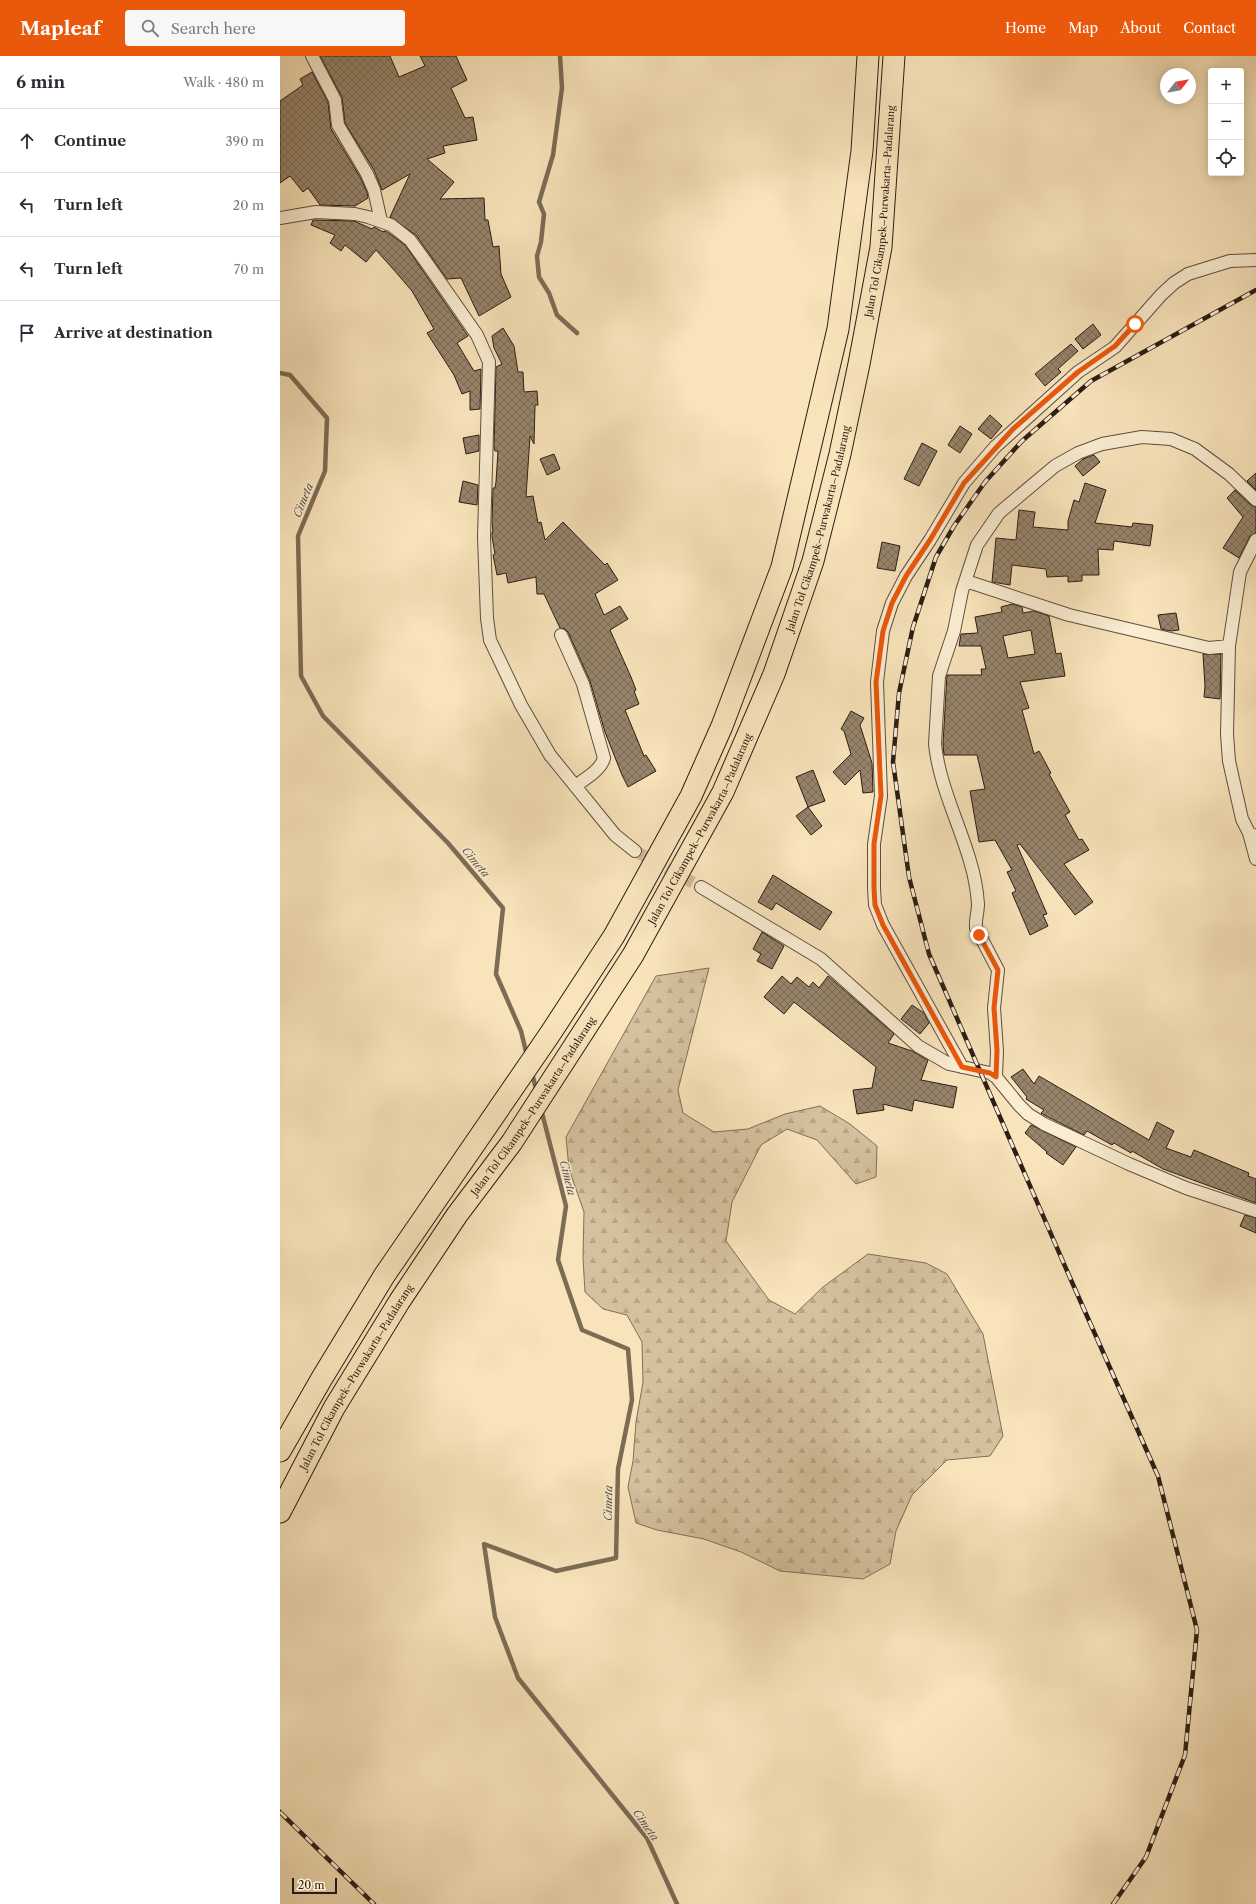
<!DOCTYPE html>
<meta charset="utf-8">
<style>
body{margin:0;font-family:"Libre Caslon Text",serif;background:#f7f7f7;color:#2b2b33}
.controls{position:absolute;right:12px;top:12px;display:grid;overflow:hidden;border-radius:4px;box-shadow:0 2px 10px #0003}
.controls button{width:36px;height:36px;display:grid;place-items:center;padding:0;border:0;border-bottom:1px solid #e1e1e2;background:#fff;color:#2b2b33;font:20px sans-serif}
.compass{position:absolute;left:880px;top:12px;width:36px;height:36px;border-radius:50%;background:#fff;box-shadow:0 2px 10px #0003;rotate:59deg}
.scale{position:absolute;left:12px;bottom:10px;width:45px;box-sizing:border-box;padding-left:4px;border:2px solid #2b1d15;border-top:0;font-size:11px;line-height:14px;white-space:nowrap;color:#2b1d15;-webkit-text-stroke:3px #faedd2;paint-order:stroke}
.stop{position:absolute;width:12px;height:12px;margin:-9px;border:3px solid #ea580c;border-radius:50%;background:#fff}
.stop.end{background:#ea580c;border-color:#fff;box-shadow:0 1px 4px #0008}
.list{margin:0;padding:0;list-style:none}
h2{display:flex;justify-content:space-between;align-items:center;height:52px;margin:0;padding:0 16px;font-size:17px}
h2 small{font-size:13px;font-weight:400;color:#7c7c81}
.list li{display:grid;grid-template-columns:26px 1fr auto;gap:12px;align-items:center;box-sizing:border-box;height:64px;padding:0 16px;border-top:1px solid #e1e1e2}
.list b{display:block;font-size:15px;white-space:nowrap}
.list em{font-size:13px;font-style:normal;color:#7c7c81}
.icon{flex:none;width:22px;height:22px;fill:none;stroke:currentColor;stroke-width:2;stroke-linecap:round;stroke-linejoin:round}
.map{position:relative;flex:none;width:976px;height:1848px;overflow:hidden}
header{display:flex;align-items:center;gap:24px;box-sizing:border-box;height:56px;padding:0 20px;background:#ea580c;color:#fff}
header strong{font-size:19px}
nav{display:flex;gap:22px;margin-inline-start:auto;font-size:14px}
.search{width:280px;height:36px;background:#f7f7f7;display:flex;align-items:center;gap:10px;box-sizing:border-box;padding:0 14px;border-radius:4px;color:#7c7c81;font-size:15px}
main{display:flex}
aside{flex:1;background:#fff}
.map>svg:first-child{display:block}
.forest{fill:url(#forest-firs);stroke:#806f5a}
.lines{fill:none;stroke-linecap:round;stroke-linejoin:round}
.stream{stroke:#7c6c56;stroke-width:4.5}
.building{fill:url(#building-cross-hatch);stroke:#2b1d15;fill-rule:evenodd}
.street-tunnel{stroke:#cfbb99;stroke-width:12;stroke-dasharray:12 6;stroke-linecap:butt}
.street-casing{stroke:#5e4e3e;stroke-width:14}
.highway-casing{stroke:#2b1d15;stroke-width:23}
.street{stroke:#faedd2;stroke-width:12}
.highway{stroke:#f8e3ba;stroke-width:21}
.rail-casing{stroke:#2b1d15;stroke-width:4.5}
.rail{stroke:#faedd2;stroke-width:3;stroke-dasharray:9;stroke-linecap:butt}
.route{stroke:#ea580c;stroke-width:5}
.labels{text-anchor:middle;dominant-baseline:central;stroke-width:3;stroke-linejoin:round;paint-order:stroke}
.street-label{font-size:10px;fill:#2b1d15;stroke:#faedd2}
.water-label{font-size:11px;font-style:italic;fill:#615141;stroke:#faedd2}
</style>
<header>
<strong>Mapleaf</strong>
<div class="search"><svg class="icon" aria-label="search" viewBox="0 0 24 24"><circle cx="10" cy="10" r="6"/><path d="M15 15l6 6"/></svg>Search here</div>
<nav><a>Home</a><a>Map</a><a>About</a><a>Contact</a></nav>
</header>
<main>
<aside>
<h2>6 min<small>Walk · 480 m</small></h2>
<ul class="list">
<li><svg class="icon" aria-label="ahead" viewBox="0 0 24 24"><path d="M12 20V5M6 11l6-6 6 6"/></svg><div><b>Continue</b></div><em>390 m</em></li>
<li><svg class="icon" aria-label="left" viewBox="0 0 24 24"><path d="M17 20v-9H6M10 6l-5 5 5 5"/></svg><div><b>Turn left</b></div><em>20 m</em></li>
<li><svg class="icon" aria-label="left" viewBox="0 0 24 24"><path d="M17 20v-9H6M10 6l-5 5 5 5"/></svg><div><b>Turn left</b></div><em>70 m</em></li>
<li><svg class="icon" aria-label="arrive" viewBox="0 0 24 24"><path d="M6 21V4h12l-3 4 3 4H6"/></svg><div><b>Arrive at destination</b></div></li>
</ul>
</aside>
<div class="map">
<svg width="976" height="1848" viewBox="0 0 976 1848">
<defs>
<pattern id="forest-firs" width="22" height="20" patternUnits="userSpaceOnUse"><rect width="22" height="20" fill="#d5c19e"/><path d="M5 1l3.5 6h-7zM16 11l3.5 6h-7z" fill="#b7a587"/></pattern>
<pattern id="building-cross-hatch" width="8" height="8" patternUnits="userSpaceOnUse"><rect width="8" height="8" fill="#96846b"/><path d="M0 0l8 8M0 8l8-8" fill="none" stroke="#7b6b57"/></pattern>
</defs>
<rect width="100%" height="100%" fill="#f8e3ba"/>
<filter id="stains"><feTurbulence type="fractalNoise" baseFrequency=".005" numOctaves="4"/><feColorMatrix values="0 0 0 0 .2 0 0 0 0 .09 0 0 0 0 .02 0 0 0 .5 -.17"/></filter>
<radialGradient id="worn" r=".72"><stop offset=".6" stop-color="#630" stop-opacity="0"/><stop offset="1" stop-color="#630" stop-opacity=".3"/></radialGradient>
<path class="forest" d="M429,912L398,1034L403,1057L434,1076L468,1073L505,1058L540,1050L570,1068L597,1090L596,1121L576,1128L537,1084L507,1073L481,1089L452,1146L446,1185L489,1244L515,1258L543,1231L588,1198L646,1207L667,1218L703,1278L723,1380L710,1400L667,1404L632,1439L616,1475L610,1508L583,1523L500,1515L461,1496L424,1483L377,1474L356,1467L348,1431L353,1405L356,1366L363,1326L362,1286L347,1259L323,1253L305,1236L303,1202L304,1156L289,1113L286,1081L376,920Z"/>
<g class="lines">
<path class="stream" d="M280,0L282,32L273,99L259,146L264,158L261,186L257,200L259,221L269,237L277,259L297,277
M0,317L10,319L47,362L45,415L18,480L21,620L43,660L168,787L223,852L216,918L241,975L247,1000
M252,1017L257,1037
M261,1053L286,1150L278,1204L302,1274L348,1293L352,1344L338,1413L336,1502L276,1515L204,1488L215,1561L238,1622L367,1782L397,1848"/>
</g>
<path class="building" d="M40,0H110L119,21L145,10L140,0H176L187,24L171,32L185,62L193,61L197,84L163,90L165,97L147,103L174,126L160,143L204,142L205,164H208L213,191L219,190L221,218L231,241L199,260L181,222L167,223L136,179L110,161L130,118L102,134L94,114L65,67L62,41Z
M32,16L48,46L51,73L80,121L87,136L88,142L75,150L40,149L28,132L23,136L10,120L0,127V45L23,29L20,23Z
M33,164L74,165L92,173L94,171L103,176L104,175L107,176L125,189L188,280L177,287L194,315L201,313L200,353L190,354V335L182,338L174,319L147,277L154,273L132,235L114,214L96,194L86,206L65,189L61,195L50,187L55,179L31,169Z
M813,268L821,279L803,293L795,283Z
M223,272L234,290L238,316H243L244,336L257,335L258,349H255L254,388L250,380L246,441L253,440L258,467L261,466L265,484L283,466L325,509L327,507L338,524L315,538L324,559L340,550L348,563L330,574L351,621L356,634L354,635L359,648L345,654L364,700L366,699L376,715L348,731L342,719L325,676L310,625L288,576L285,573L280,572L264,538H257L256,521L228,527L226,517L217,519L213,499L215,498L212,481V476H213L212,467L213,432H215L216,426L218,395H215L214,392L216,311L222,308L214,292L212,280Z
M791,288L798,295L778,313L781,316L765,330L755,318Z
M710,359L722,370L711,383L698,373Z
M680,370L692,378L680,397L668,389Z
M199,379V395L186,398L183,382Z
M642,387L657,395L639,430L624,423Z
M274,398L280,413L267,419L260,403Z
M814,399L820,406L803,420L795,410L803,403Z
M976,417V434L967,425Z
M183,425L198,429L197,449L179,446Z
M805,427L826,434L815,467L852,471L853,467L873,469L870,490L834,485L833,494L818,493L819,519H802V525L788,526V520L767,521L766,513L732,509L730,529L712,526L716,482L736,484L739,454L755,456L753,471L788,474V465L794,444L799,446Z
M955,434L971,449L976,451V477L970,480L959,502L943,492L963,461L947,442Z
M602,486L620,490L615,515L597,512Z
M732,548L742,551L743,557L754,555L769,560L776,598L781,597L785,620L740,626L749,652L742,654L754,698L759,695L771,717L769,718L790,756L785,759L799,784L802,783L809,794L784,808L813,846L795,859L740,788L737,789L767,858L763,859L768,870L750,879L732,837L736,835L727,816L732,814L715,784L699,786L690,735L705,733L697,699H664L663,688L667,619H702L701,613H706L701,590H679L681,578L698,577L695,561L722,556L721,551ZM751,574L755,598L728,602L723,580Z
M896,557L899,574L891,575L881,573L878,559Z
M923,598H941L940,643L924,641L925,630Z
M571,655L584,662L580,669L592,707L593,736L583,737L580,714L565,729L553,716L571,698L564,675L561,673Z
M533,714L545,745L528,751L516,721Z
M528,751L542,770L531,779L516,760Z
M493,819L552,856L540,874L496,847L492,854L478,846Z
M482,876L504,890L492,913L477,905L481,898L473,893Z
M502,920L511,928L517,921L529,931L533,926L539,932L548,920L614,978L608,987L632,995L648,1004L641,1024L677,1031L673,1052L634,1044L632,1055L603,1048L604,1054L577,1058L573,1034L592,1032L596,1011L514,946L504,958L484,941Z
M632,949L644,957L649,967L640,978L621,963Z
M743,1013L754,1028L759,1020L869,1084L877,1066L894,1075L886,1092L911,1101L914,1094L969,1117L968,1120L976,1123V1147L883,1113L852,1095L851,1097L834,1087L832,1089L807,1075L804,1079L768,1061L761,1057L764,1054L746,1043L747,1041L731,1021Z
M751,1069L796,1091L783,1109L766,1097L767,1096L745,1077Z
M965,1159L976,1162V1177L960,1170Z"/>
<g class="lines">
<path class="street-tunnel" d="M355,795L421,831"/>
<g class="street-casing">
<path id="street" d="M32,0L55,44L58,69L87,118L94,134L101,165
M0,162L36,156L75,158L88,161L111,169L130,184L146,206L197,279L209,306L204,481L207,562L210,584L241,649L270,699L335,779L355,795
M976,484L960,516L949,590L947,678L949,705L962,763L969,777L976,780
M686,525L789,559L929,592L949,590
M281,579L303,628L324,702C321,714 305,723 295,730
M969,777L976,803
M421,831L541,903L638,990L669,1008L710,1017L716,1021L739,1049L748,1058L764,1068L849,1108L906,1132L976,1155
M682,1011L603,869L595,849L594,832V788L601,740L597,626L603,575L612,547L626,520L650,484L684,427L715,391L798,316L835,291L881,239L894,227L908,218L950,205L976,204
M716,1021L717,995L714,952L718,914L696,872C695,864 698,856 698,848C697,834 694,818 690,805C679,767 659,728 655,688L659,620L674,575L682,535L697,489L719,457L775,410L798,397L822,388L862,381L891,383L915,393L949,418L976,444"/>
</g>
<g class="highway-casing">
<g id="highway">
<path d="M0,1395L42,1322L104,1220L270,978L334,880L411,740L442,670L502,511L558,273L582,95L588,0"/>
<path id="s1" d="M0,1456L54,1352L119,1246L177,1159L232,1086L353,899L443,736L494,618L533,505L560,398L579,308L601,191L614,0"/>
</g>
</g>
<use href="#street" class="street"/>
<use href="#highway" class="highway"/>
<g class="rail-casing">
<path id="rail" d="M0,1756L94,1848
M833,1848L866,1801L905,1699L917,1574L878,1420L791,1224L649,898L629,821L613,706L619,637L633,571L656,501L674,470L705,426L742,385L811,325L976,234"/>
</g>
<use href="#rail" class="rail"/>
</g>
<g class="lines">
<path class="route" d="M699,879L718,914L714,952L717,994L716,1021L710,1017L682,1011L603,869L595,849L594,832V788L601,740L596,626L603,575L612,547L626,520L650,484L684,427L733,373L798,316L835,290L855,268"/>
</g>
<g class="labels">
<g class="street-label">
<text stroke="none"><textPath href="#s1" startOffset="1451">Jalan Tol Cikampek–Purwakarta–Padalarang</textPath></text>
<text stroke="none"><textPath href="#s1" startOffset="1127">Jalan Tol Cikampek–Purwakarta–Padalarang</textPath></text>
<text stroke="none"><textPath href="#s1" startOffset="803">Jalan Tol Cikampek–Purwakarta–Padalarang</textPath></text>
<text stroke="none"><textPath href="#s1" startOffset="479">Jalan Tol Cikampek–Purwakarta–Padalarang</textPath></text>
<text stroke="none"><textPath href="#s1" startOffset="155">Jalan Tol Cikampek–Purwakarta–Padalarang</textPath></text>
</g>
<g class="water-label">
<text transform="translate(23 444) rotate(-68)">Cimeta</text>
<text transform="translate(196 806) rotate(50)">Cimeta</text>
<text transform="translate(288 1122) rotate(76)">Cimeta</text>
<text transform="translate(328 1447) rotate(-89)">Cimeta</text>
<text transform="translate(366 1769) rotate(55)">Cimeta</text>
</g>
</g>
<rect width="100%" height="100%" filter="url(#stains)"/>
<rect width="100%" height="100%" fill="url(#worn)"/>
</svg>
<div class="controls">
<button>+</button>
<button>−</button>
<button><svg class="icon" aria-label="locate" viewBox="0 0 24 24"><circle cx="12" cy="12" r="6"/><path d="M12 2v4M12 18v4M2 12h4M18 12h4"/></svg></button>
</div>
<svg class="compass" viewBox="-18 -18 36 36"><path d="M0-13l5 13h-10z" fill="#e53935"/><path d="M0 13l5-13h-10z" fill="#7c7c81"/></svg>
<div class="scale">20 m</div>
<div class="stop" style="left:855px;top:268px"></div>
<div class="stop end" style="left:699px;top:879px"></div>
</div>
</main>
